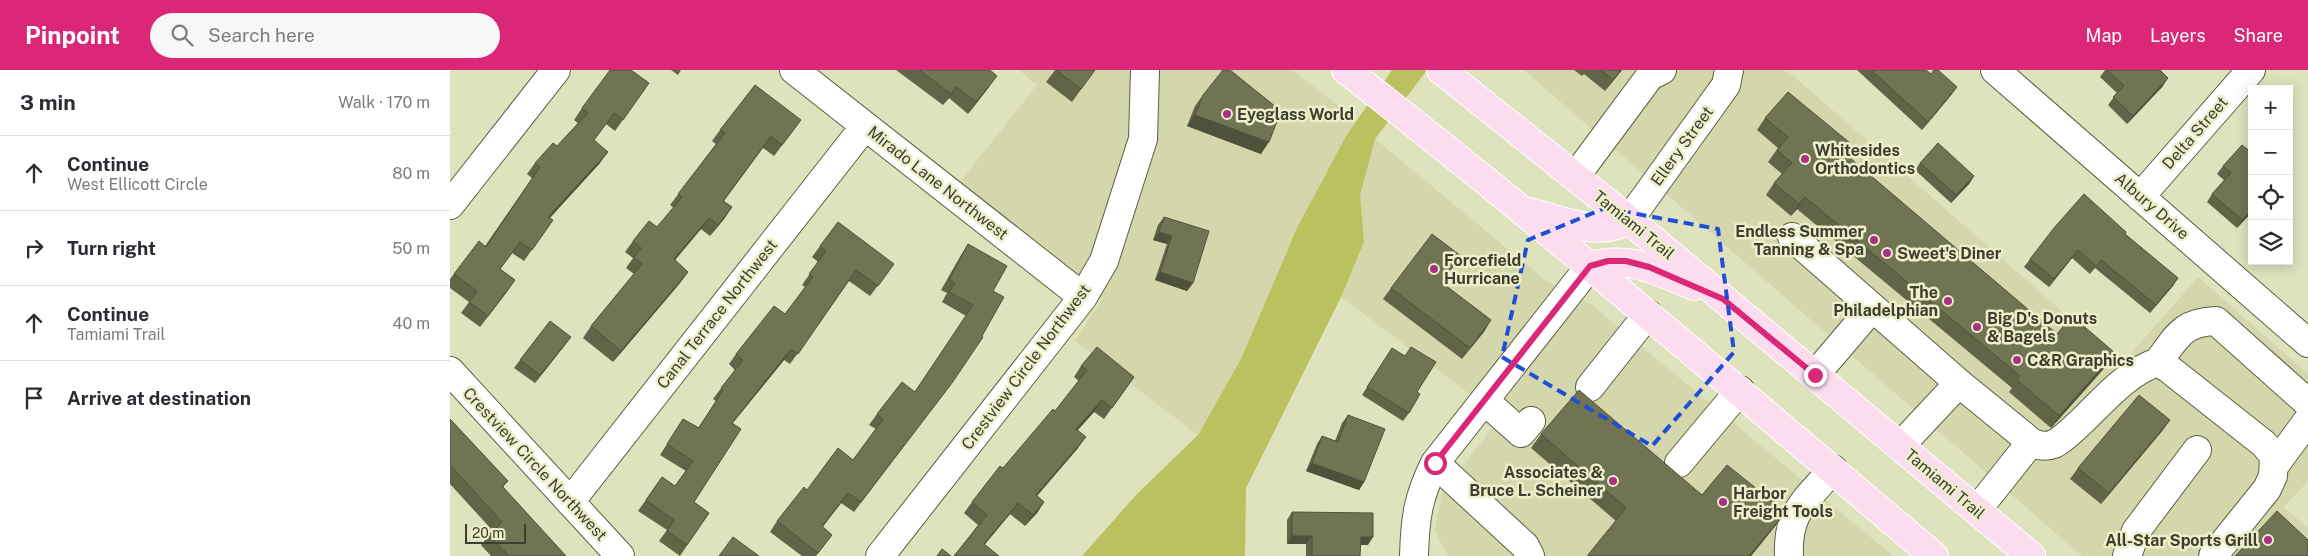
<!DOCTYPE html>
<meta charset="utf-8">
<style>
body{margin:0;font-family:"Public Sans",sans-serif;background:#f7f7f7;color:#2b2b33}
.controls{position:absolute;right:15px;top:15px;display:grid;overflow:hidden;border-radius:0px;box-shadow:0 2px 12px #0003}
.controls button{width:45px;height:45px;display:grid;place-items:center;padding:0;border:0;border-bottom:1px solid #e1e1e2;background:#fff;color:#2b2b33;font:25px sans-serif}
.scale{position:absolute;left:15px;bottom:12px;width:61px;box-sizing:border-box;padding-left:5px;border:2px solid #3d3e2f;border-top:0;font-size:14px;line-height:18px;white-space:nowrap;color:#3d3e2f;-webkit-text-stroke:4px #ecefca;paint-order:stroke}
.stop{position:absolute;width:15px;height:15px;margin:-11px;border:4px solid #db2777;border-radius:50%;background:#fff}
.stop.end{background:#db2777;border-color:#fff;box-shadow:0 1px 5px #0008}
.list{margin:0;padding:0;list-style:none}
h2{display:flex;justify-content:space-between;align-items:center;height:65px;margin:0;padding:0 20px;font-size:21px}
h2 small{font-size:16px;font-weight:400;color:#7c7c81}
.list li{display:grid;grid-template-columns:32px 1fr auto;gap:15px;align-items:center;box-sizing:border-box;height:75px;padding:0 20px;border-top:1px solid #e1e1e2}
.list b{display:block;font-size:19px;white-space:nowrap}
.list p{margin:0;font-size:16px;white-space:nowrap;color:#7c7c81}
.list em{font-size:16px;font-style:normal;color:#7c7c81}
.icon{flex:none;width:28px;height:28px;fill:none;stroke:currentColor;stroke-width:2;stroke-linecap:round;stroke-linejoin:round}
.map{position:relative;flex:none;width:1858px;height:486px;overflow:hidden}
header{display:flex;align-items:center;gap:30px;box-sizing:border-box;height:70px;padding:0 25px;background:#db2777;color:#fff}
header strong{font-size:24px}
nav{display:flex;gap:28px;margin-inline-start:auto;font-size:18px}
.search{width:350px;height:45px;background:#f7f7f7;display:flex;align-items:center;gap:12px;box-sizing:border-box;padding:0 18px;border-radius:28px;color:#7c7c81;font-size:19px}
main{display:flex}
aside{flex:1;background:#fff}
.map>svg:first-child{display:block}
.built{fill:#d3d7ab}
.water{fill:#bbc15f}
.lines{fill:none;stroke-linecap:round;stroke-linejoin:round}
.minor-casing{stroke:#5d5f3f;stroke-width:30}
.major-casing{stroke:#fff;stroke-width:30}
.minor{stroke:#fff;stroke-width:28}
.major{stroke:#fbddef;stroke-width:28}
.wall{fill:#616447}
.shaded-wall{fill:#4f513a}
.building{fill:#717453;stroke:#4f513a}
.route{stroke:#db2777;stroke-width:6}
.marked{fill:none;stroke:#1d4ed8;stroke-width:4;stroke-dasharray:10 6;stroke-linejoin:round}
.poi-dot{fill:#a83086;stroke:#ecefca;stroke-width:2}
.labels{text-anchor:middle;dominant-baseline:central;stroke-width:5;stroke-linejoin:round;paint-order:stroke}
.poi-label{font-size:16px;font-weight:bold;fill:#3d3e2f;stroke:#ecefca;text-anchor:start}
.street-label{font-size:16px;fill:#3d3e2f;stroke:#ecefca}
</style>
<header>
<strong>Pinpoint</strong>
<div class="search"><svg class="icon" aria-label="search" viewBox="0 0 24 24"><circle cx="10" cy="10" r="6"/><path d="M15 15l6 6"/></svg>Search here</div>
<nav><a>Map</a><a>Layers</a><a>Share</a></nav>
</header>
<main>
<aside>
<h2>3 min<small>Walk · 170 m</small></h2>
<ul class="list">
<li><svg class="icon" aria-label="ahead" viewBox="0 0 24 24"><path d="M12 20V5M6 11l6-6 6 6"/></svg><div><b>Continue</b><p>West Ellicott Circle</p></div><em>80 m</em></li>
<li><svg class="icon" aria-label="right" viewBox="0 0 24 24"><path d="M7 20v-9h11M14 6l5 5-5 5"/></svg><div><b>Turn right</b></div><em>50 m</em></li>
<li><svg class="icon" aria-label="ahead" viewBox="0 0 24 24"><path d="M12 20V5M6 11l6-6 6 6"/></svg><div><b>Continue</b><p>Tamiami Trail</p></div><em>40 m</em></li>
<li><svg class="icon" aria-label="arrive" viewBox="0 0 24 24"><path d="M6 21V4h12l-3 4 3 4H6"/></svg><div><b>Arrive at destination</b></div></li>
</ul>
</aside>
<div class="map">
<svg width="1858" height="486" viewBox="0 0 1858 486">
<rect width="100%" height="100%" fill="#dee2bd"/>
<path class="built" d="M569,0H843L907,51L896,66L847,158L791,289L748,365L625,271L652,229L510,112L587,15Z
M1074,0H1333L1340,3L1672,294L1748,207L1858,304V411L1834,437L1858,458V486H1632Z
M925,69L1095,210L1142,235L1443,486H998L985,461L992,422L1049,350L1025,328L891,227L914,172L909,125Z"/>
<path class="water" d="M942,0H977L925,69L910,125L914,172L891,227L796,418L795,486H632L687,424L748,365L791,289L847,158L896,66Z"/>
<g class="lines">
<g class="minor-casing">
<path id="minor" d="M344,0L633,227
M1545,0L1858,273
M1125,107L1200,6L1212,0
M1690,127L1801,0
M0,135L106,0
M1179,150L1276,15L1279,0
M1342,167L1510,314L1581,372L1527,440
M1708,292C1727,267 1732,252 1766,251L1858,333
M0,301L170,486
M1365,305L1422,238
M1140,317L1198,244
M1035,331L1071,363L1081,351
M1581,372C1588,376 1596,377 1604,374C1614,369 1623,359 1631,352C1654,330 1677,302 1708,292L1719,299L1814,374L1824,386L1823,406L1817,419L1763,486
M1450,376L1509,313
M985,393L1075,476L1080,486
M1229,393L1290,320
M1825,395L1858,350
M120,432L415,56
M430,486L633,227L654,191L693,69L695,0
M964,486C965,448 968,427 985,393L1140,196
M1339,486C1337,441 1356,431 1383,399
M1677,486L1686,461L1747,380"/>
</g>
<g class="major-casing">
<path id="major" d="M896,0C1097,156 1289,322 1484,486
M991,0L1179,150L1581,486
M1080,142C1111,150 1148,168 1179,150
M1140,196C1181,185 1207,201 1244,216"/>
</g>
<use href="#minor" class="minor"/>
<use href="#major" class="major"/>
</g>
<path class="wall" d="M221,0H231L228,5Z
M446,0H540L539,17L518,44L499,28L493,35Z
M605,0H645L622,32L596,12Z
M1124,0H1172L1155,21L1134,4L1132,6Z
M1407,0H1476L1502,24L1472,60Z
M1655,0H1710L1713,16L1677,54L1658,35L1667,23L1650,7Z
M199,13L165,61L156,54L144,70L150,93L100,148L103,150L74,191L62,183L50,199L65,210L30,257L11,243L19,232L0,218V209L4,204L35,176L82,108L77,104L85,93L107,76L128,53L124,50L132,38Z
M753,25L811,84L737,56L745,36Z
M1315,48L1400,73L1393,83L1607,264L1665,283L1657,295L1601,358L1559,322L1562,318L1347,139L1341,146L1316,125L1324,113L1332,104L1318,92L1328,78L1307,60Z
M270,60L343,61L324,86L313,78L274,131L282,137L274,149L260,166L251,159L224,190L238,202L230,213L163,292L133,268L141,256L184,204L176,198L183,188L175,182L183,171L207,157L224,138L220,135L266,74L262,71Z
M1802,83V142L1787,158L1757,132L1762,124L1774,110L1767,104L1773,96Z
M1470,93L1524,106L1519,114L1501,133L1465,100Z
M714,147L743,213L737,221L705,210L717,174L703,170L708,155Z
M1675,164L1728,208L1700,243L1645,198L1640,204L1622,188L1599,217L1574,197L1580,189Z
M518,174L543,221L494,323L404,442L391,433L372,457L382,465L366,486H352L320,462L327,451L357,420L403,390L426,359L419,355L427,344L465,321L516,246L492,232L497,223L491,220L511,185Z
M370,176L444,194L420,226L399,211L340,294L334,290L282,353L244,432L259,443L230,486L209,471L217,460L188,441L212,407L225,416L236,401L210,385L233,349L248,358L266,331L263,329L285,300L279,294L286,284L335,244L355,217L352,215L368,192L362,187Z
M1003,197L991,212L1041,250L1012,289L933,229L941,218Z
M115,275L85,313L64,298L70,290Z
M942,278L967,322L959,343L953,351L912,325Z
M631,296L684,307L654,349L644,342L628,360V378L587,426L594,432L587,443L575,456L560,444L535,474L504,486L528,455L514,443L522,432L605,341L629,311L624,307Z
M898,345L914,412L909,420L856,401L867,374L872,366L885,371L892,353Z
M0,349L58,411L53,417L116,486H41L31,475L39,465L43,461L0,414Z
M1720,350L1712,361L1651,434L1620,409L1628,398Z
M1091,364L1252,425L1326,455L1301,486H1137L1166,451L1081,378Z
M842,442L918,475H910V486H856V474H837V450Z"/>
<path class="shaded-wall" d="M1171,0H1172L1155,21L1163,10Z
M547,6L539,17L518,44L526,32Z
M1718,8L1713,16L1677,54L1683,46Z
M506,17L499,28L493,35L501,24Z
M1507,17L1502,24L1472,60L1478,52Z
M745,45L819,72L811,84L737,56Z
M158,82L150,93L90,158L98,147Z
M1524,106L1519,114L1501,133L1506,125Z
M1355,127L1347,139L1341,146L1349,134Z
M282,137L274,149L260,166L268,155Z
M1802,140V142L1787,158L1792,150Z
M259,148L251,159L216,201L224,189Z
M709,162L722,166L717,174L703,170Z
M1628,180L1622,188L1599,217L1604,209Z
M238,202L230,213L163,292L171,281Z
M710,202L743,213L737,221L705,210Z
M1728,208L1723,216L1700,243L1706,235Z
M65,210L57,222L30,257L38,246Z
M1041,250L1034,262L1012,289L1020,278Z
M121,267L115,275L85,313L90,305Z
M341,279L334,290L274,364L282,353Z
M1665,283L1657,295L1601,358L1609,346Z
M652,330L644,342L618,370L626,359Z
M1720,350L1712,361L1651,434L1659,423Z
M636,367L628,378L578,436L586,425Z
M862,393L914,412L909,420L856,401Z
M398,423L391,433L365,467L372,456Z
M594,432L587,443L575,456L583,445Z
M568,433L560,444L526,485L534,474Z
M1336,442L1326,455L1301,486H1299Z
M842,466H862L856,474H837Z
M911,467H923L918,475H906Z"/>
<path class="building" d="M160,0H181L199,13L173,50L164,43L144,70L158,82L98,147L103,150L82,180L70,172L50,199L65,210L38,246L19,232L27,221L4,204L29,171L36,177L90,97L85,93L103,73L107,76L138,43L132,38Z
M469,0H540L547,6L526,32L506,17L501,24Z
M606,0H645L631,19Z
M773,0H780L831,41L819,72L745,45L753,25Z
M1151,0H1171L1163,10Z
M1421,0H1476L1481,4L1484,0H1488L1507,17L1478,52Z
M1657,0H1710L1718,8L1683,46L1663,27L1674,16Z
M305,15L351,50L332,75L321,66L273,131L282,137L268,155L259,148L224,189L238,202L171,281L141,256L192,194L184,187L191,178L183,171L199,151L207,157L232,127L228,124L275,63L270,60Z
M1338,22L1400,73L1393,82L1607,264L1622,246L1665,283L1609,346L1567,310L1570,306L1355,127L1349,134L1324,113L1342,93L1327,80L1338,67L1315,48Z
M1488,73L1524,106L1506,125L1470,93Z
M1792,75L1802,83V140L1792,150L1762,124L1781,103L1773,96Z
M1634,124L1676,162L1675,164L1728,208L1706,235L1651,190L1646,196L1628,180L1604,209L1580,189L1604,158Z
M714,147L759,161L743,213L710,202L722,166L709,162Z
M388,152L444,194L428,216L406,200L348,284L341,279L282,353L291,359L244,432L259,443L237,475L217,461L224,450L196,430L212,407L225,416L243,391L217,374L233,349L249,358L273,320L271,318L293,290L286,284L324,236L335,244L363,207L359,204L376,181L370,176Z
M982,164L1011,186L991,212L1041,250L1020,278L941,218Z
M518,174L557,196L543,221L554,227L532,266L533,267L502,313L411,432L398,423L372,456L382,465L368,483L327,451L354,417L357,420L388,378L403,390L433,349L427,344L452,312L465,322L523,235L499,222L505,213L499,210Z
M100,251L121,267L90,305L70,290Z
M647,277L684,307L662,338L652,330L626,359L636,367L586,425L594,432L583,445L568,433L534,474L549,486H504L537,445L522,432L550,396L553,398L603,339L605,341L637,300L631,296Z
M961,277L986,292L967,322L970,324L959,343L917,317L942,278L955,286Z
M1129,320L1252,425L1277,395L1336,442L1299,486H1139L1138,485L1176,438L1091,364Z
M1689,325L1720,350L1659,423L1628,398Z
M898,345L935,359L914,412L862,393L872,366L888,372Z
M0,349L58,411L52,416L116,486H59L39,465L52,452L0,395Z
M1827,441L1858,470V486H1785Z
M842,442L923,443V467H911L910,486H862V466H842Z
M283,467L309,486H269Z
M492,479L501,486H487Z"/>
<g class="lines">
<path class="route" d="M985,393L1140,196L1158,191H1176L1199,197L1273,229L1365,305"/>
</g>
<path class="marked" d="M1155,138L1268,159L1284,282L1202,376L1052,287L1078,170Z"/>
<g class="poi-dot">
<circle cx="777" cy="44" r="5"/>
<circle cx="1355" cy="89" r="5"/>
<circle cx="1424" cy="170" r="5"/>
<circle cx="1437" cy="183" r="5"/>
<circle cx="984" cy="199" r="5"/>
<circle cx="1498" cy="231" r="5"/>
<circle cx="1527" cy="257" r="5"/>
<circle cx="1567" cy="290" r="5"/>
<circle cx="1163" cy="411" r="5"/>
<circle cx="1273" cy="432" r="5"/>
<circle cx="1818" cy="470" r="5"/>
</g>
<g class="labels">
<g class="poi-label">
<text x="787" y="44">Eyeglass World</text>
<text x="1365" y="80">Whitesides<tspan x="1365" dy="18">Orthodontics</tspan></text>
<text x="1414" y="161" text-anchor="end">Endless Summer<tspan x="1414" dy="18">Tanning &amp; Spa</tspan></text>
<text x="1447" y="183">Sweet's Diner</text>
<text x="994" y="190">Forcefield<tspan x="994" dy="18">Hurricane</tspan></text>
<text x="1488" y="222" text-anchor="end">The<tspan x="1488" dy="18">Philadelphian</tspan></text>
<text x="1537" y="248">Big D's Donuts<tspan x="1537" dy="18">&amp; Bagels</tspan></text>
<text x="1577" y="290">C&amp;R Graphics</text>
<text x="1153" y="402" text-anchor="end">Associates &amp;<tspan x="1153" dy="18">Bruce L. Scheiner</tspan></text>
<text x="1283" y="423">Harbor<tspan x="1283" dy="18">Freight Tools</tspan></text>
<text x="1808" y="470" text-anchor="end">All-Star Sports Grill</text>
</g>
<g class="street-label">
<text transform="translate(1745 63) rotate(-49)">Delta Street</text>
<text transform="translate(1232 76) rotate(-54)">Ellery Street</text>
<text transform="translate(488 113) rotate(38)">Mirado Lane Northwest</text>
<text transform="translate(1702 136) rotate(41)">Albury Drive</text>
<text transform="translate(1184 155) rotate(39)">Tamiami Trail</text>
<text transform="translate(267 244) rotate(-52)">Canal Terrace Northwest</text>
<text transform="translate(576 297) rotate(-53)">Crestview Circle Northwest</text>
<text transform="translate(85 394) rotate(47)">Crestview Circle Northwest</text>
<text transform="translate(1495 414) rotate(40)">Tamiami Trail</text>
</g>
</g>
</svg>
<div class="controls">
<button>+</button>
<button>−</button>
<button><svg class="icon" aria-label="locate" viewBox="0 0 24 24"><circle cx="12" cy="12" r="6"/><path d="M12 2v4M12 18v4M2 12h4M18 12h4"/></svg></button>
<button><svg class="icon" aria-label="layers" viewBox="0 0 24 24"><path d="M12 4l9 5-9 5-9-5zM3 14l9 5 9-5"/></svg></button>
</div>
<div class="scale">20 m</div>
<div class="stop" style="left:985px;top:393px"></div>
<div class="stop end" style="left:1365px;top:305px"></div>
</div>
</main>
